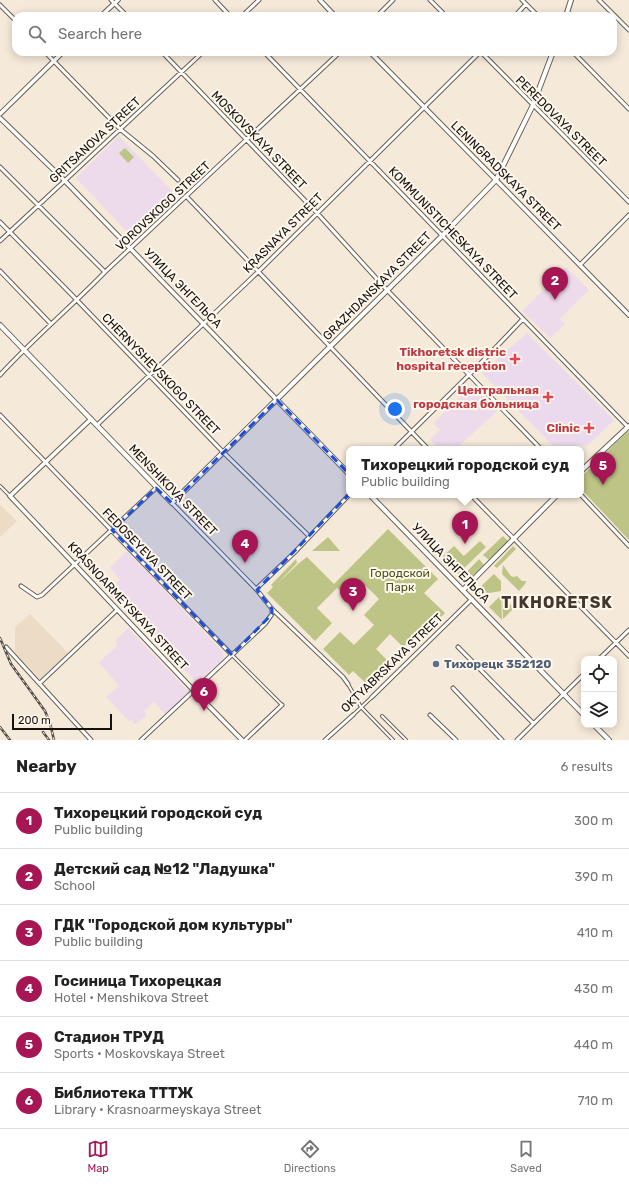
<!DOCTYPE html>
<meta charset="utf-8">
<style>
body{margin:0;font-family:Rubik,sans-serif;background:#f6f6f6;color:#222}
.controls{position:absolute;right:12px;bottom:12px;display:grid;overflow:hidden;border-radius:8px;box-shadow:0 2px 10px #0003}
.controls button{width:36px;height:36px;display:grid;place-items:center;padding:0;border:0;border-bottom:1px solid #e0e0e0;background:#fff;color:#222;font:20px sans-serif}
.scale{position:absolute;left:12px;bottom:10px;width:100px;box-sizing:border-box;padding-left:4px;border:2px solid #15110c;border-top:0;font-size:11px;line-height:14px;white-space:nowrap;color:#15110c;-webkit-text-stroke:3px #fef7ed;paint-order:stroke}
.you{position:absolute;left:395px;top:409px;width:14px;height:14px;margin:-10px;border:3px solid #fff;border-radius:50%;background:#1a73e8;box-shadow:0 0 0 6px #1a73e833}
.badge{display:grid;place-items:center;width:26px;height:26px;border-radius:50%;background:#a61554;color:#fff;font-size:13px;font-weight:700}
.pin{position:absolute;translate:-50% -33px;filter:drop-shadow(0 1px 2px #0008)}
.pin::after{content:'';position:absolute;top:21px;width:14px;height:12px;background:inherit;clip-path:polygon(0 0,100% 0,50% 100%)}
.popup{position:absolute;left:346px;top:446px;width:238px;height:52px;box-sizing:border-box;display:grid;place-content:center;border-radius:8px;background:#fff;filter:drop-shadow(0 1px 3px #0005);font-size:13px;white-space:nowrap;color:#767676}
.popup b{font-size:15px;color:#222}
.popup::after{content:'';position:absolute;left:50%;top:100%;margin-left:-8px;border:8px solid transparent;border-top-color:#fff}
.list{margin:0;padding:0;list-style:none}
h2{display:flex;justify-content:space-between;align-items:center;height:52px;margin:0;padding:0 16px;font-size:17px}
h2 small{font-size:13px;font-weight:400;color:#767676}
.list li{display:grid;grid-template-columns:26px 1fr auto;gap:12px;align-items:center;box-sizing:border-box;height:56px;padding:0 16px;border-top:1px solid #e0e0e0}
.list b{display:block;font-size:15px;white-space:nowrap}
.list p{margin:0;font-size:13px;white-space:nowrap;color:#767676}
.list em{font-size:13px;font-style:normal;color:#767676}
.icon{flex:none;width:22px;height:22px;fill:none;stroke:currentColor;stroke-width:2;stroke-linecap:round;stroke-linejoin:round}
.map{position:relative;flex:none;width:629px;height:740px;overflow:hidden}
.search{position:absolute;background:#fff;box-shadow:0 2px 10px #0003;left:12px;right:12px;top:12px;height:44px;display:flex;align-items:center;gap:10px;box-sizing:border-box;padding:0 14px;border-radius:12px;color:#767676;font-size:15px}
.sheet{height:388px;background:#fff}
nav{display:flex;justify-content:space-around;align-items:center;box-sizing:border-box;height:56px;border-top:1px solid #e0e0e0;background:#fff;font-size:11px;color:#767676}
nav a{display:grid;justify-items:center;gap:2px}
nav .on{color:#a61554}
.map>svg:first-child{display:block}
.built{fill:#ecdbc5}
.education{fill:#eddaeb}
.medical{fill:#ebdaed}
.green{fill:#bdc485}
.lines{fill:none;stroke-linecap:round;stroke-linejoin:round}
.pedestrian-casing{stroke:#695f51;stroke-width:4}
.minor-casing{stroke:#695f51;stroke-width:5}
.tertiary-casing{stroke:#695f51;stroke-width:5.5}
.secondary-casing{stroke:#695f51;stroke-width:6}
.pedestrian{stroke:#fff;stroke-width:2}
.minor{stroke:#fff;stroke-width:3}
.tertiary{stroke:#fff;stroke-width:3.5}
.secondary{stroke:#fff;stroke-width:4}
.rail-casing{stroke:#514b43;stroke-width:2.5}
.rail{stroke:#fef7ed;stroke-width:1;stroke-dasharray:3;stroke-linecap:butt}
.marked{fill:#1d4ed8;fill-opacity:0.2;stroke:#1d4ed8;stroke-width:3;stroke-dasharray:8 5;stroke-linejoin:round}
.health-dot{fill:#e0444e;stroke:#fef7ed;stroke-width:1.5}
.service-dot{fill:#5c6f8a;stroke:#fef7ed;stroke-width:1.5}
.labels{text-anchor:middle;dominant-baseline:central;stroke-width:4;stroke-linejoin:round;paint-order:stroke}
.street-label{font-size:12px;fill:#15110c;stroke:#fef7ed}
.health-label{font-size:12px;font-weight:bold;fill:#be3a42;stroke:#fef7ed;text-anchor:end}
.park-label{font-size:12px;fill:#4d5115;stroke:#fef7ed}
.service-label{font-size:12px;font-weight:bold;fill:#4e5e75;stroke:#fef7ed;text-anchor:start}
.district-label{font-size:16px;font-weight:bold;letter-spacing:1px;fill:#41372b;stroke:#fef7ed}
</style>
<div class="map">
<svg width="629" height="740" viewBox="0 0 629 740">
<rect width="100%" height="100%" fill="#f5e9d9"/>
<path class="built" d="M0,505L17,521L0,537Z
M30,614L68,653L40,679L15,652V627Z"/>
<path class="education" d="M119,136L173,192L165,200L166,202L131,236L76,178Z
M566,267L589,290L560,319L565,324L550,338L522,311Z
M473,385L497,411L456,449H439L430,439L440,430L433,423Z
M127,551L223,652L222,654L224,658L197,683L108,592L120,580L110,568Z
M128,628L189,692L165,714L154,702L144,711L147,716L135,724L132,720L129,721L106,697L119,686L99,662L117,646L116,640Z"/>
<path class="medical" d="M527,333L614,420L587,446L578,445L573,449H556L482,373Z"/>
<path class="green" d="M125,148L134,157L128,163L119,153Z
M628,431L629,432V540L581,489V477Z
M388,529L438,579L424,593L445,613L431,627L427,624L403,647L390,634L376,649L392,665L370,687L353,671L349,675L323,649L340,632L354,645L374,625L364,615L379,599L365,585L350,600L337,588L317,608L332,623L315,641L267,593L273,587L271,585L296,559L297,563L277,584L298,564L307,557L334,584Z
M503,536L508,541L489,560L483,555Z
M328,537L340,551H312Z
M480,541L486,547L458,574L442,557L454,546L464,556Z
M513,546L516,549L497,568L494,566Z
M479,559L484,565L468,580H464L461,578Z
M503,565L511,576L514,577L517,576L522,581H526L525,584L519,591L502,574Z
M494,574L501,581V591L477,595L475,592Z
M501,595L502,620L489,607Z
M502,596L514,608L503,619Z"/>
<g class="lines">
<g class="pedestrian-casing">
<path id="pedestrian" d="M0,486L10,496
M232,655L282,705
M348,684L361,707L393,740
M353,715L372,697
M382,716L406,740"/>
</g>
<g class="minor-casing">
<path id="minor" d="M111,0L127,16
M215,0L230,16
M430,0L446,16
M522,0L538,16
M599,0L629,30
M0,5L16,21
M242,16L259,0
M377,16L393,0
M515,16L526,4
M45,52L120,129L153,156L178,180
M162,52L317,213L387,290L541,449
M264,52L628,427
M481,52L629,202
M573,52L629,109
M0,167L105,272
M187,197L428,449
M0,222L71,294L224,453L309,536
M0,241L203,52
M580,265L629,215
M0,271L51,324
M0,375C33,339 71,307 105,272L340,52
M0,415L232,655
M97,425L258,272L480,52
M394,449L477,367L523,319
M471,495L629,656
M581,495L629,546
M172,503L256,589L272,609L343,677L348,684
M21,586L37,597L42,595L156,488
M256,589L295,552L349,495
M6,647L91,740
M458,647L533,723
M599,659L629,630
M40,683L117,610
M453,688L502,740
M372,697L472,599
M430,715L456,740
M141,740L265,624L272,614V609
M245,740L282,705
M325,740L353,715
M517,740L584,674"/>
</g>
<g class="tertiary-casing">
<path id="tertiary" d="M320,0L335,16
M101,16L118,0
M370,52L629,315
M0,114L63,52
M0,118L65,181L277,400
M91,419L10,496L198,695L242,740"/>
</g>
<g class="secondary-casing">
<path id="secondary" d="M566,16L571,0
M0,325L172,503L442,236L496,180L533,105L553,52
M277,400L349,474
M581,471L629,426
M370,495L584,715
M463,590L557,495
M594,725L609,740"/>
</g>
<use href="#pedestrian" class="pedestrian"/>
<use href="#minor" class="minor"/>
<use href="#tertiary" class="tertiary"/>
<use href="#secondary" class="secondary"/>
<g class="rail-casing">
<path id="rail" d="M0,638L11,664L45,711L50,723L54,740
M0,727L10,740
M43,732L49,740"/>
</g>
<use href="#rail" class="rail"/>
</g>
<path class="marked" d="M277,400L359,484L257,590L272,609V614L232,655L112,530L156,488L172,503Z"/>
<g class="health-dot">
<path d="M513 353h4v4h4v4h-4v4h-4v-4h-4v-4h4z"/>
<path d="M546 391h4v4h4v4h-4v4h-4v-4h-4v-4h4z"/>
<path d="M587 422h4v4h4v4h-4v4h-4v-4h-4v-4h4z"/>
</g>
<circle class="service-dot" cx="436" cy="664" r="4"/>
<g class="labels">
<g class="street-label">
<text transform="translate(561 121) rotate(45)">PEREDOVAYA STREET</text>
<text transform="translate(95 140) rotate(-43)">GRITSANOVA STREET</text>
<text transform="translate(259 140) rotate(46)">MOSKOVSKAYA STREET</text>
<text transform="translate(506 176) rotate(45)">LENINGRADSKAYA STREET</text>
<text transform="translate(163 206) rotate(-43)">VOROVSKOGO STREET</text>
<text transform="translate(283 233) rotate(-45)">KRASNAYA STREET</text>
<text transform="translate(453 233) rotate(46)">KOMMUNISTICHESKAYA STREET</text>
<text transform="translate(377 286) rotate(-45)">GRAZHDANSKAYA STREET</text>
<text transform="translate(183 288) rotate(46)">УЛИЦА ЭНГЕЛЬСА</text>
<text transform="translate(161 374) rotate(46)">CHERNYSHEVSKOGO STREET</text>
<text transform="translate(173 490) rotate(46)">MENSHIKOVA STREET</text>
<text transform="translate(147 554) rotate(46)">FEDOSEYEVA STREET</text>
<text transform="translate(451 563) rotate(46)">УЛИЦА ЭНГЕЛЬСА</text>
<text transform="translate(128 606) rotate(47)">KRASNOARMEYSKAYA STREET</text>
<text transform="translate(392 663) rotate(-44)">OKTYABRSKAYA STREET</text>
</g>
<g class="health-label">
<text x="506" y="352">Tikhoretsk distric<tspan x="506" dy="14">hospital reception</tspan></text>
<text x="539" y="390">Центральная<tspan x="539" dy="14">городская больница</tspan></text>
<text x="580" y="428">Clinic</text>
</g>
<g class="park-label">
<text x="400" y="573">Городской<tspan x="400" dy="14">Парк</tspan></text>
</g>
<g class="service-label">
<text x="444" y="664">Тихорецк 352120</text>
</g>
<g class="district-label">
<text x="557" y="602">TIKHORETSK</text>
</g>
</g>
</svg>
<div class="controls">
<button><svg class="icon" aria-label="locate" viewBox="0 0 24 24"><circle cx="12" cy="12" r="6"/><path d="M12 2v4M12 18v4M2 12h4M18 12h4"/></svg></button>
<button><svg class="icon" aria-label="layers" viewBox="0 0 24 24"><path d="M12 4l9 5-9 5-9-5zM3 14l9 5 9-5"/></svg></button>
</div>
<div class="scale">200 m</div>
<div class="you"></div>
<div class="pin badge" style="left:465px;top:544px">1</div>
<div class="popup"><b>Тихорецкий городской суд</b>Public building</div>
<div class="pin badge" style="left:555px;top:300px">2</div>
<div class="pin badge" style="left:353px;top:611px">3</div>
<div class="pin badge" style="left:245px;top:563px">4</div>
<div class="pin badge" style="left:603px;top:485px">5</div>
<div class="pin badge" style="left:204px;top:711px">6</div>
<div class="search"><svg class="icon" aria-label="search" viewBox="0 0 24 24"><circle cx="10" cy="10" r="6"/><path d="M15 15l6 6"/></svg>Search here</div>
</div>
<section class="sheet">
<h2>Nearby<small>6 results</small></h2>
<ul class="list">
<li><span class="badge">1</span><div><b>Тихорецкий городской суд</b><p>Public building</p></div><em>300 m</em></li>
<li><span class="badge">2</span><div><b>Детский сад №12 &quot;Ладушка&quot;</b><p>School</p></div><em>390 m</em></li>
<li><span class="badge">3</span><div><b>ГДК &quot;Городской дом культуры&quot;</b><p>Public building</p></div><em>410 m</em></li>
<li><span class="badge">4</span><div><b>Госиница Тихорецкая</b><p>Hotel · Menshikova Street</p></div><em>430 m</em></li>
<li><span class="badge">5</span><div><b>Стадион ТРУД</b><p>Sports · Moskovskaya Street</p></div><em>440 m</em></li>
<li><span class="badge">6</span><div><b>Библиотека ТТТЖ</b><p>Library · Krasnoarmeyskaya Street</p></div><em>710 m</em></li>
</ul>
</section>
<nav>
<a class="on"><svg class="icon" aria-label="map" viewBox="0 0 24 24"><path d="M3 6l6-2 6 2 6-2v14l-6 2-6-2-6 2zM9 4v14M15 6v14"/></svg>Map</a>
<a><svg class="icon" aria-label="directions" viewBox="0 0 24 24"><path d="M12 3l9 9-9 9-9-9zM9 14v-3h6M13 9l2 2-2 2"/></svg>Directions</a>
<a><svg class="icon" aria-label="saved" viewBox="0 0 24 24"><path d="M7 4h10v16l-5-4-5 4z"/></svg>Saved</a>
</nav>
